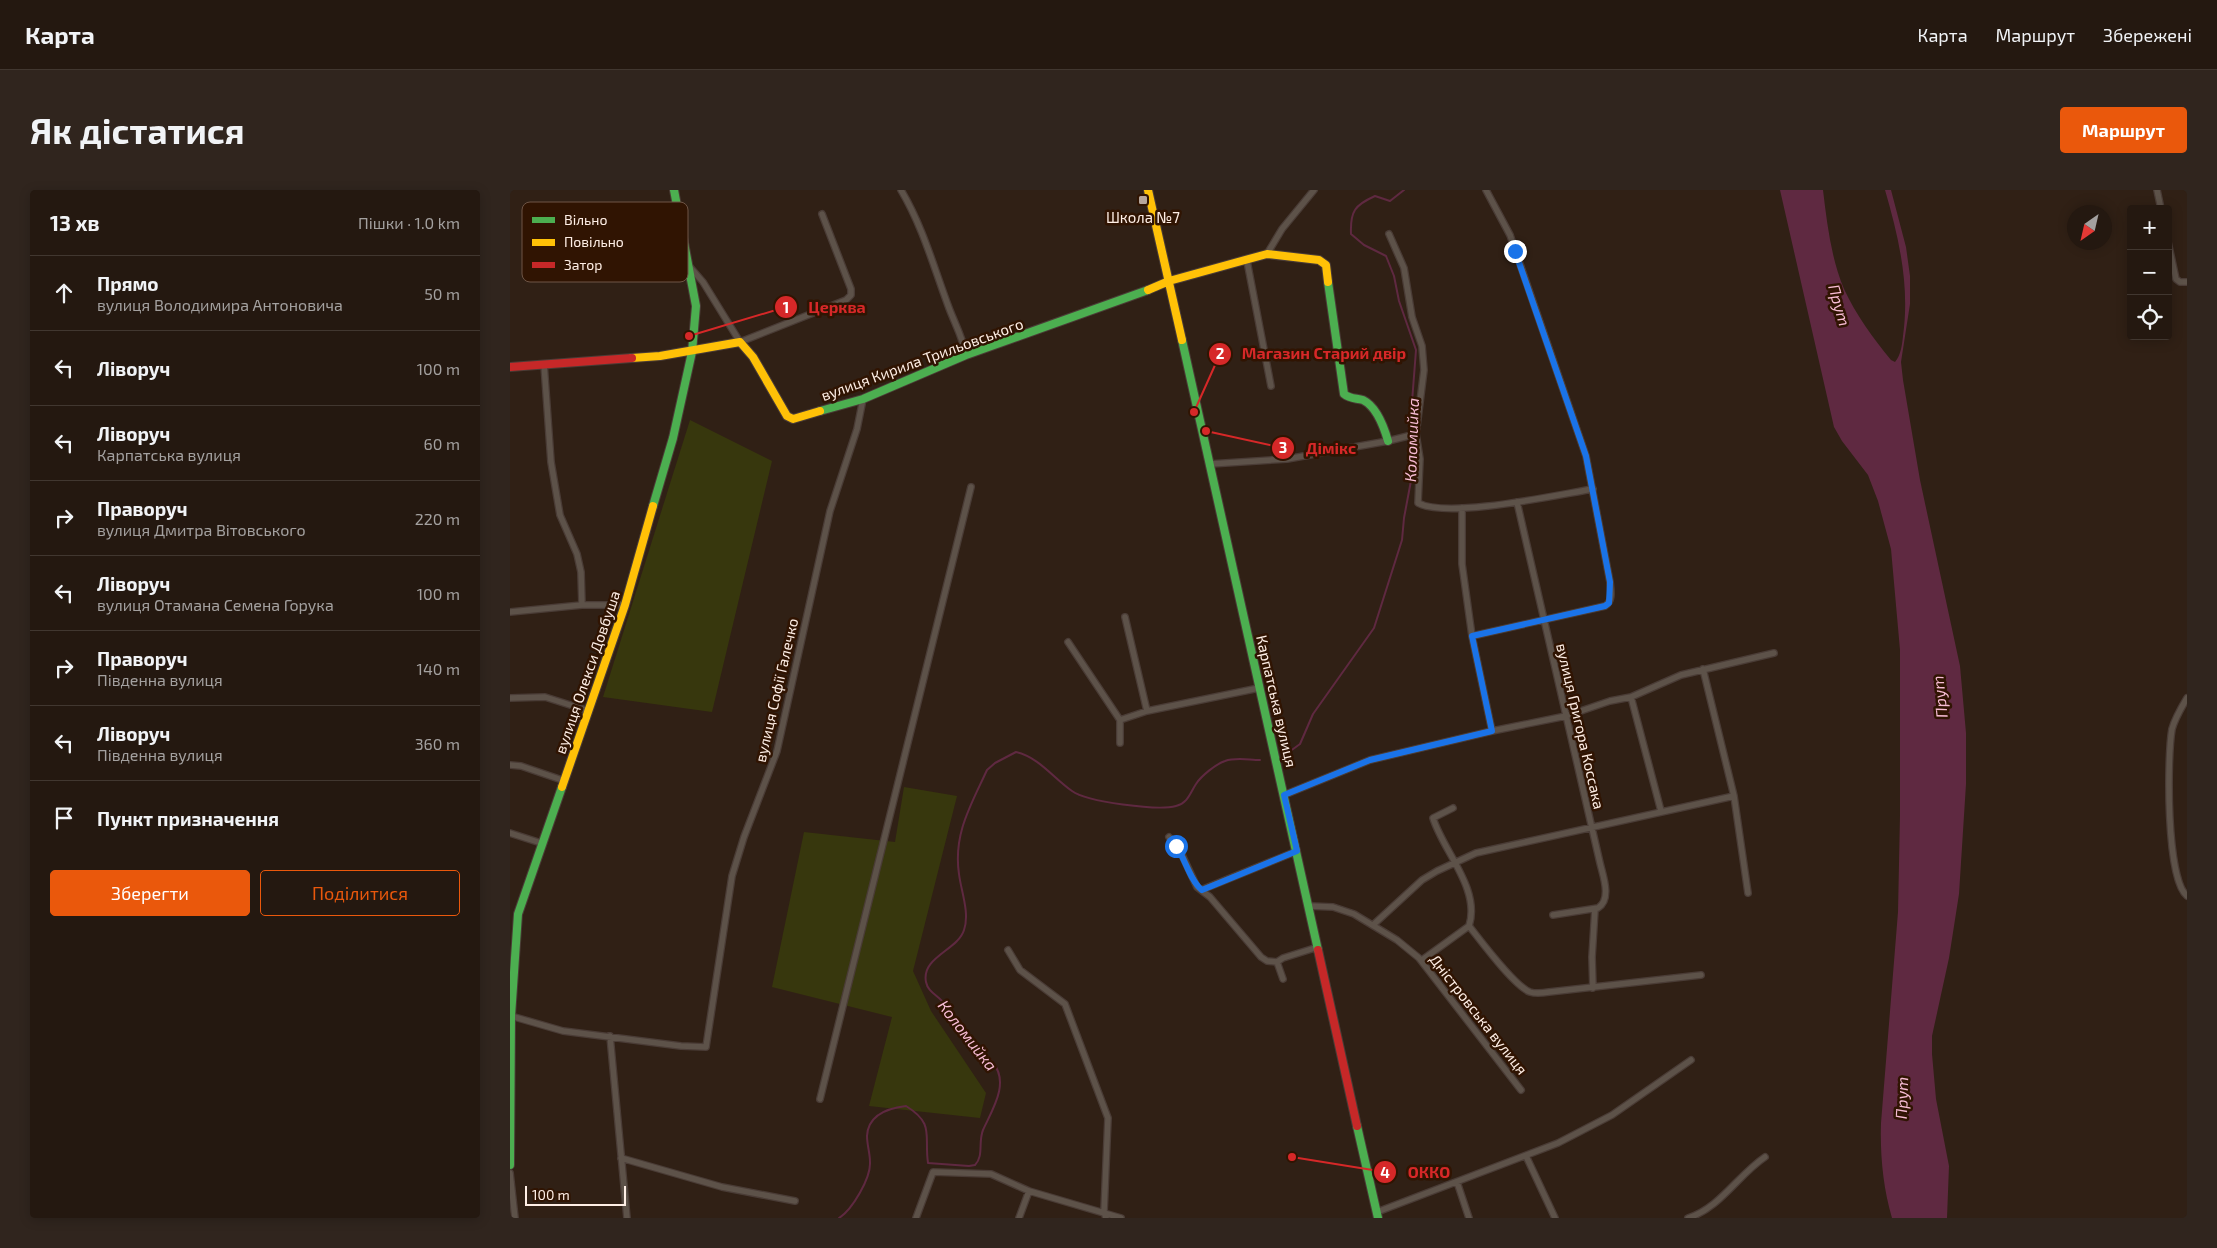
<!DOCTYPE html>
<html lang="uk">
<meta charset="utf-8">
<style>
body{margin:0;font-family:"Exo 2",sans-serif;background:#30251e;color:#f1f3f6}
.controls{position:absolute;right:15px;top:15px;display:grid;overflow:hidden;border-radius:5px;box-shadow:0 2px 12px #0003}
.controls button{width:45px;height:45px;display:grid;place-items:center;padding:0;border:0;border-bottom:1px solid #413730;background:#241810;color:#f1f3f6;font:25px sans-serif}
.compass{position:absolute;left:1557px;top:15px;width:45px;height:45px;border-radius:50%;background:#241810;box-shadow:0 2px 12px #0003;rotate:214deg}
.scale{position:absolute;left:15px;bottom:12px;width:101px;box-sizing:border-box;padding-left:5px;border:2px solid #feeee5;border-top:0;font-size:14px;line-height:18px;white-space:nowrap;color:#feeee5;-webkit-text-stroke:4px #301402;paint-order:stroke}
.stop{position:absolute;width:15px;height:15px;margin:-11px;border:4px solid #1a73e8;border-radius:50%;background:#fff}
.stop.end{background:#1a73e8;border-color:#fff;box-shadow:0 1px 5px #0008}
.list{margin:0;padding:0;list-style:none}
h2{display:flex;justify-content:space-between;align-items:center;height:65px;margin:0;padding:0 20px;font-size:21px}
h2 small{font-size:16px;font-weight:400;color:#a3a09f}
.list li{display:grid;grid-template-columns:32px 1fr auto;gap:15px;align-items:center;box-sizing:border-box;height:75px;padding:0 20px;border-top:1px solid #413730}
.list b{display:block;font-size:19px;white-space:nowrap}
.list p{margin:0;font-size:16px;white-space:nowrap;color:#a3a09f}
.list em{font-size:16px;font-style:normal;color:#a3a09f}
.actions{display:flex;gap:10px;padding:15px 20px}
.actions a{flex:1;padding:11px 0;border:1px solid #ea580c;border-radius:5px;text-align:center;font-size:18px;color:#ea580c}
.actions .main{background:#ea580c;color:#fff}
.icon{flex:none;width:28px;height:28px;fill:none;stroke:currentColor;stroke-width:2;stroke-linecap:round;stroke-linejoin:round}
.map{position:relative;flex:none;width:1677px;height:1028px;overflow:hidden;border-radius:5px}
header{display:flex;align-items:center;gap:30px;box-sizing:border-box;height:70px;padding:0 25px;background:#241810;border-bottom:1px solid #413730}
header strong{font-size:24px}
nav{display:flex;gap:28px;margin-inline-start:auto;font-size:18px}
.intro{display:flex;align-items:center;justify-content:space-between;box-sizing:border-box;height:120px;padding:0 30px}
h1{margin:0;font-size:35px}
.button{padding:12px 22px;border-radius:5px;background:#ea580c;color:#fff;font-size:18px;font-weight:700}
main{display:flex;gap:30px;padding:0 30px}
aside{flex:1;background:#241810;border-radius:5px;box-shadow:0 2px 12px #0003}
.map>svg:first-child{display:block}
.green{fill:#37370d}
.water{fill:#5f2941}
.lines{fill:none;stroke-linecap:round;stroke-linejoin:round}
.stream{stroke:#5f2941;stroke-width:2}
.street-casing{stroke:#4a3c36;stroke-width:8}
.fast-casing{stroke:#4a3c36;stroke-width:10}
.slow-casing{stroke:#4a3c36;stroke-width:10}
.jam-casing{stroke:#4a3c36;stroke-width:10}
.street{stroke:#5d5249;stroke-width:5.5}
.fast{stroke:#4caf50;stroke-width:8}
.slow{stroke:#ffc107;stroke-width:8}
.jam{stroke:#c62828;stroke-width:8}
.route{stroke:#1a73e8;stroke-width:6}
.poi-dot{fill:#b6a69c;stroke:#301402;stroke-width:2}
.labels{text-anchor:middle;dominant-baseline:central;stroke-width:5;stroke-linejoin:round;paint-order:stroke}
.poi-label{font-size:15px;fill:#feeee5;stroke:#301402}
.street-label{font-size:15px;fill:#feeee5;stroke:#301402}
.water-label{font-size:16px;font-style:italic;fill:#f7bcd4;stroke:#301402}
.key{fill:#301402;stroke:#6e5546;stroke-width:1}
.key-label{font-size:14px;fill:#feeee5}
.leader{fill:none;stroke:#d62828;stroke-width:2}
.callout-dot{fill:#d62828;stroke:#301402;stroke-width:2}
.mark-label{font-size:15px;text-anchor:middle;font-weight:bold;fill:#fff}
.callout-label{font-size:16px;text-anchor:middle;font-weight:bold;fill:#d62828;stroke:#301402;stroke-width:5;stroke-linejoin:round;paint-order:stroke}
</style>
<header>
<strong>Карта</strong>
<nav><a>Карта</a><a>Маршрут</a><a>Збережені</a></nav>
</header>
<div class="intro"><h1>Як дістатися</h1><a class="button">Маршрут</a></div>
<main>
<aside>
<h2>13 хв<small>Пішки · 1.0 km</small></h2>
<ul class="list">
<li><svg class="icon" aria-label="ahead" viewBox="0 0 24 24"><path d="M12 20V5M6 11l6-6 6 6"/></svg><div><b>Прямо</b><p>вулиця Володимира Антоновича</p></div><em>50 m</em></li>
<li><svg class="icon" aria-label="left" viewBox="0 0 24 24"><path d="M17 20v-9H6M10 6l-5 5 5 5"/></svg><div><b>Ліворуч</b></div><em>100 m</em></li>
<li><svg class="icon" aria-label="left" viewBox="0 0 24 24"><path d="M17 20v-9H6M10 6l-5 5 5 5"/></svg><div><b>Ліворуч</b><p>Карпатська вулиця</p></div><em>60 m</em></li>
<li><svg class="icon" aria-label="right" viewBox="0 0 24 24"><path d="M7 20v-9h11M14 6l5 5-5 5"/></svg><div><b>Праворуч</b><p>вулиця Дмитра Вітовського</p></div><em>220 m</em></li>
<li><svg class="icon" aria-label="left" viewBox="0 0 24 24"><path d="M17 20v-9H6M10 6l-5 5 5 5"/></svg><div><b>Ліворуч</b><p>вулиця Отамана Семена Горука</p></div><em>100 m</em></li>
<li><svg class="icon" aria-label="right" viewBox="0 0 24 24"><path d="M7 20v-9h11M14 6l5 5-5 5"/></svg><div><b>Праворуч</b><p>Південна вулиця</p></div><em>140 m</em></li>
<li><svg class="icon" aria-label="left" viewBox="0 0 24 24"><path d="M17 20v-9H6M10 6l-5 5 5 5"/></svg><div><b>Ліворуч</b><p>Південна вулиця</p></div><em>360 m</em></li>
<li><svg class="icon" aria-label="arrive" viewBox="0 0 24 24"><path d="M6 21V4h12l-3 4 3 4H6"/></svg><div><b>Пункт призначення</b></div></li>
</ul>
<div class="actions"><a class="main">Зберегти</a><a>Поділитися</a></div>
</aside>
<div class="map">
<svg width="1677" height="1028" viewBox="0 0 1677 1028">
<rect width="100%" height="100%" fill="#302015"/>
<path class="green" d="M180,230L262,271L202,522L93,507Z
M394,597L447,606L403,781L421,821L476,903L470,928L359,916L382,827L262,797L294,642L385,652Z"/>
<path class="water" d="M1270,0H1313C1317,33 1321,68 1334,99C1346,125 1363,148 1381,170L1385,172C1391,165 1392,155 1393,146C1400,96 1389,48 1375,0H1381L1396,57L1400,86V114L1391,172L1393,190L1410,290L1450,476L1456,543V594L1449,704L1439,768L1422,846V864L1426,909L1439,976L1437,1028H1382C1373,997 1370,965 1371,933L1388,722L1390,625V460L1381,359L1368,311L1358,285L1332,251L1324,237Z"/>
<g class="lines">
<path class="stream" d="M779,562L790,554L803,524L864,438L892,350L894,328L903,280L904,255L900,238L906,160L889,111L884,86L876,66L854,55L841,44C840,21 845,15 865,6L880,11L894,0
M329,1028C342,1020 361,988 360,972C360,963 357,955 357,946C358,924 379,918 396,916C425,934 414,945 418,973L459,976L465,975C474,966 468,952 473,940C482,920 500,893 483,873C478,866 470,861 463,855C451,844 444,829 435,815C430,806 418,803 416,792C411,767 448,760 454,740C460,723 451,701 449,684C443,644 461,615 477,580L485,573L506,562C530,568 542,587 562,601C577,612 648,621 666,616C678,613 680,603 686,594C691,586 706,574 715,571C726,567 739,570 750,570"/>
<g class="street-casing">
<path id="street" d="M391,0C413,37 424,78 439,118C445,134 453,148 456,165
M1647,0L1651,19
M879,44L894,78L902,127L912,156L914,180L906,244L910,269L908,313C938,329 1046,305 1083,299
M1658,52L1666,89L1670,92H1677
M757,64L772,39L804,0
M737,71L761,196
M180,77L193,92L230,152L336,110L341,105V99L312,24
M34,174L41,272L50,325L67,364L71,382L72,415
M700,274L777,269L878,251L906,244
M1007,312L1090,673C1093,686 1102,709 1088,718L1043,725
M952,318V374L962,446L982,541
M0,422L72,415H115
M615,427L637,521
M962,446L1095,416C1103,411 1101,401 1100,392L1076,266L1000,45L976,0
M558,452L610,530V553
M1193,479L1224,606L1238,703
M1121,507L1151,621
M0,508L35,507L79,521
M1677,508C1671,518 1665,528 1662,539C1657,567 1656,689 1677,706
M610,530L637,521L749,498
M0,575L11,576L55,591
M774,605L860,570L982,541L1056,526L1100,511L1121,507L1171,485L1264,463
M943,618L923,628C933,661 971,699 959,736C971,751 1004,796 1020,802C1026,804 1033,803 1039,802L1191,785
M0,643L31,653
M659,647L672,665L687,697L700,707L751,767L757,771L767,772L773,789
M691,700L787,661
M799,716L823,717L844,724L887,750L909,768L1011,900
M863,735L912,690L927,681L966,663L1224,606
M498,760L510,780L555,814L598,928L594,1022L596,1028
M912,770L959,736
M767,772L773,768L808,757
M1083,798L1082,767L1085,719
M1,826L53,841L171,856L196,857L222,686L234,647L267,561L320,321L347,239L353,209
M100,846L117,1028
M310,909L461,297
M1016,966L1045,1028
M111,968L212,997L285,1011
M0,983L5,1028
M947,992L959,1028
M867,1022L1048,953L1102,925L1181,870
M406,1028L423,982L481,984L519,1001L611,1028
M509,1028L519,1001
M1178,1028C1210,1018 1228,985 1255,967"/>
</g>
<g class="fast-casing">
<path id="fast" d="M818,92L834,204C840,209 846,208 853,210C867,217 874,237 878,251
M672,150L808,760
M310,221L353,209L456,165L638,100
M143,316L163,248L182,162L186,116L164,0
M847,936L868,1028
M0,975L1,826L8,724L52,597"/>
</g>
<g class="slow-casing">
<path id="slow" d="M638,0L672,150
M638,100L659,91L757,64L809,70L816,75L818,92
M122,168L150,166L230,152L243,167L277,226L283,229L310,221
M52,597L115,415L143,316"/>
</g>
<g class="jam-casing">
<path id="jam" d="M0,177L122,168
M808,760L847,936"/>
</g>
<use href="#street" class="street"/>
<use href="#fast" class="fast"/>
<use href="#slow" class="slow"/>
<use href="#jam" class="jam"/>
</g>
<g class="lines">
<path class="route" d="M666,656C675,668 680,691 692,700L787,661L774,605L860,570L982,541L962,446L1095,416L1099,413L1100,392L1076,266L1005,61"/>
</g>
<rect class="poi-dot" x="628" y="5" width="10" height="10" rx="2.5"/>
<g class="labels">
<g class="poi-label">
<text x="633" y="27">Школа №7</text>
</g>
<g class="street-label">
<text transform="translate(412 169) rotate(-20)">вулиця Кирила Трильовського</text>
<text transform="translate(77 482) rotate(-71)">вулиця Олекси Довбуша</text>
<text transform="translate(266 500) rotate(-77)">вулиця Софії Галечко</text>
<text transform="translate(767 511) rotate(77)">Карпатська вулиця</text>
<text transform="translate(1071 536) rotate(77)">вулиця Григора Коссака</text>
<text transform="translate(969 824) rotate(52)">Дністровська вулиця</text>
</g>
<g class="water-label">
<text transform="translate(1330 115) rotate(74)">Прут</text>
<text transform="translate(901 250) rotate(-88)">Коломийка</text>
<text transform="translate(1429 507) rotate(-96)">Прут</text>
<text transform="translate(458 845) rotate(52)">Коломийка</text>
<text transform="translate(1391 908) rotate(-88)">Прут</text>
</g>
</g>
<rect x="12" y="12" width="166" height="80" rx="8" class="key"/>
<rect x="22" y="27" width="23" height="6" fill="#4caf50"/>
<rect x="22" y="49" width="23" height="7" fill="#ffc107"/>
<rect x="22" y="72" width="23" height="6" fill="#c62828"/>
<g class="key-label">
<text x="54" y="35">Вільно</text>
<text x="54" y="57">Повільно</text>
<text x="54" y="80">Затор</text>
</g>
<path class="leader" d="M179 146L276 117M684 222L710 164M696 241L773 258M782 967L875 982"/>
<g class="callout-dot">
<circle cx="179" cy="146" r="5"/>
<circle cx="684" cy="222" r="5"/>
<circle cx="696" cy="241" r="5"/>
<circle cx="782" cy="967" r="5"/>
<circle cx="276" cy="117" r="12"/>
<circle cx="710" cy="164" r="12"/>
<circle cx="773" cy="258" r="12"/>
<circle cx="875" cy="982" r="12"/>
</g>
<g class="mark-label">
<text x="276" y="123">1</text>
<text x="710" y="169">2</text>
<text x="773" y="263">3</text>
<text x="875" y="988">4</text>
</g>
<g class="callout-label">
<text x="327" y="123">Церква</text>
<text x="814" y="169">Магазин Старий двір</text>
<text x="821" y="264">Дімікс</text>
<text x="919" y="988">ОККО</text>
</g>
</svg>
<div class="controls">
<button>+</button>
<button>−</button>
<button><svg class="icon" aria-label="locate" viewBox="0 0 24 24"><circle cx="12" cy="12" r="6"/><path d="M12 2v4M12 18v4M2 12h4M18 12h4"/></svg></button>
</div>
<svg class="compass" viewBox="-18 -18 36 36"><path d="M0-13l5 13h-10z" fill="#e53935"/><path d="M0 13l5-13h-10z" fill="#a3a09f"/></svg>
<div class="scale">100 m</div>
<div class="stop" style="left:666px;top:656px"></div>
<div class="stop end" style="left:1005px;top:61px"></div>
</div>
</main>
